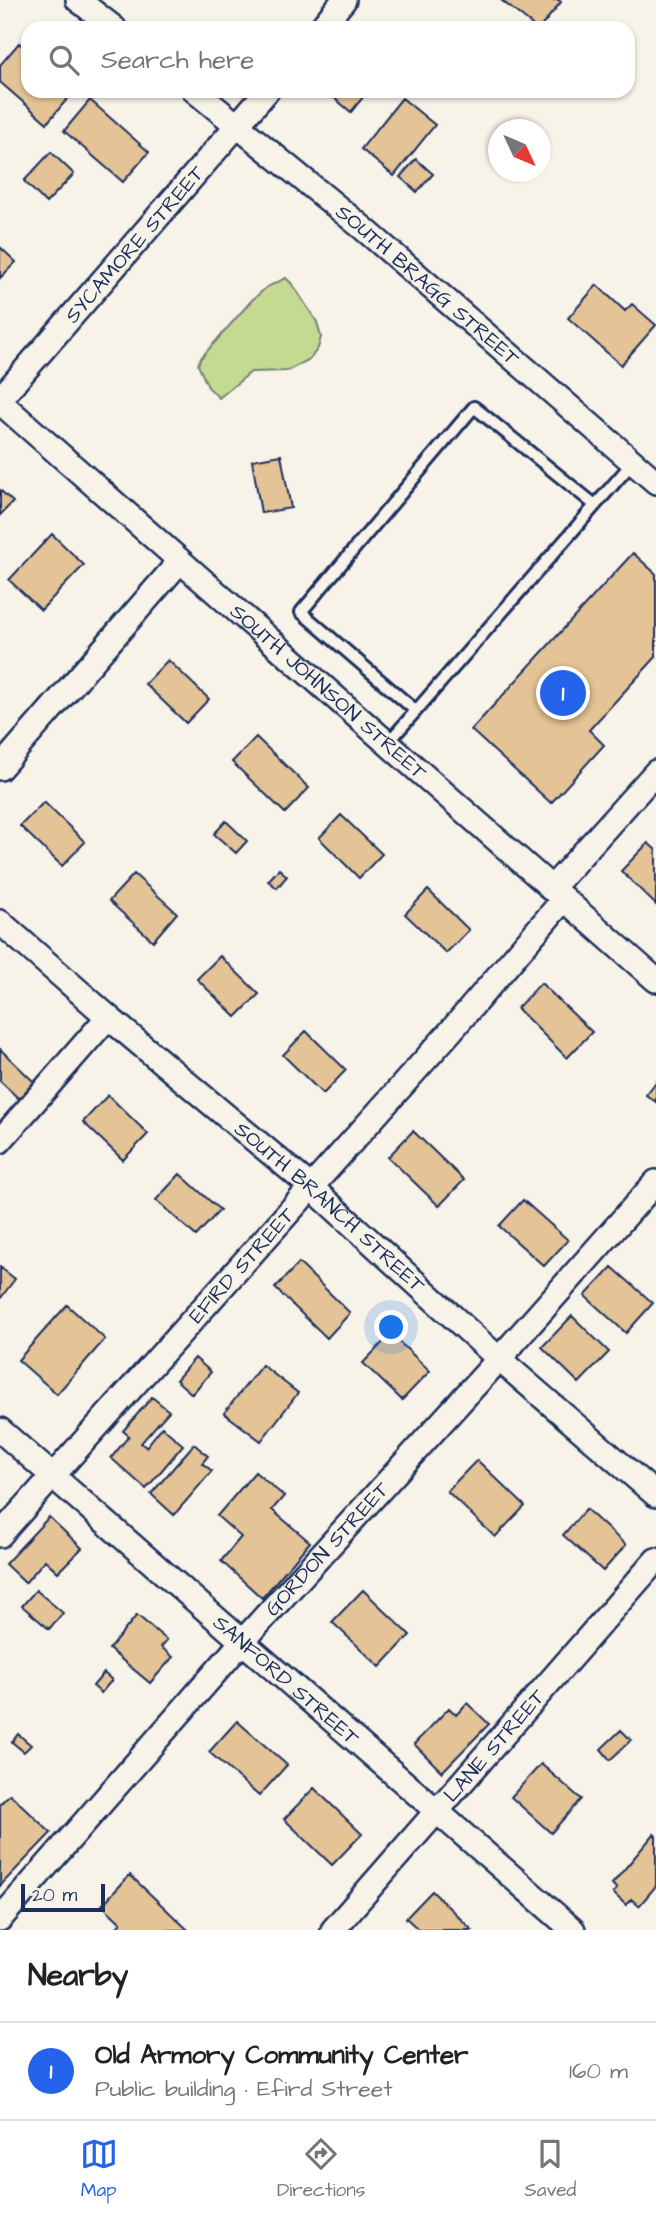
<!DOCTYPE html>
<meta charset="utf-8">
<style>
body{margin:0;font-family:"Architects Daughter",sans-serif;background:#f2f2f2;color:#222}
.compass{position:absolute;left:488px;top:119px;width:63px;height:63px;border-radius:50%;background:#fff;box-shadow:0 2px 5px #0004;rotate:134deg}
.scale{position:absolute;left:21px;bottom:18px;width:84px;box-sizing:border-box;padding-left:7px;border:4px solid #1b2f5e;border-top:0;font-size:19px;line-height:24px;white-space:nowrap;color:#1b2f5e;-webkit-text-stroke:5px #f7f3e8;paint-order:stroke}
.you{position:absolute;left:392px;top:1328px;width:24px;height:24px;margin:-18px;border:5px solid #fff;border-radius:50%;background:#1a73e8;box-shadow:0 0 0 10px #1a73e833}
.badge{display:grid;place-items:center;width:46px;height:46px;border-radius:50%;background:#2563eb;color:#fff;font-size:23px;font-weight:700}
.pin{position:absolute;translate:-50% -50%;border:4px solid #fff;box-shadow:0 2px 7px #0006}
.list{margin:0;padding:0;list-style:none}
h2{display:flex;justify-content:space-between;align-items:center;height:91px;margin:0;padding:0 28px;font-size:30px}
h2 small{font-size:23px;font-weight:400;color:#767676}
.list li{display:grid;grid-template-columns:46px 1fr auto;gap:21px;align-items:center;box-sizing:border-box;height:98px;padding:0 28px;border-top:2px solid #e0e0e0}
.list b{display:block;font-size:26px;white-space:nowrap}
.list p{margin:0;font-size:23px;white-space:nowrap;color:#767676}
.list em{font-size:23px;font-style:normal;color:#767676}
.icon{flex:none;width:38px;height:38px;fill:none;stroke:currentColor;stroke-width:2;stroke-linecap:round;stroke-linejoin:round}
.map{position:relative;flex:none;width:656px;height:1930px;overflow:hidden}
.search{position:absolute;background:#fff;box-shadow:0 2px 5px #0004;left:21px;right:21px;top:21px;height:77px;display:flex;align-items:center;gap:18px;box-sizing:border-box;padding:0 24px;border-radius:21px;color:#767676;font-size:26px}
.sheet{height:189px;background:#fff}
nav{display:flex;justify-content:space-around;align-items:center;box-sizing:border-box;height:98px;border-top:2px solid #e0e0e0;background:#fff;font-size:19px;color:#767676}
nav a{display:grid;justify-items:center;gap:4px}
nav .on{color:#2563eb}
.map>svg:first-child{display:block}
.green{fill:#c4da90;stroke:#708477;stroke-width:2}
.building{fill:#e4c396;stroke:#1b2f5e;stroke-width:2}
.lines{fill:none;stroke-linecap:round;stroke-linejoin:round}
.service-casing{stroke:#1b2f5e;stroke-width:16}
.minor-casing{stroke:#1b2f5e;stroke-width:28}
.service{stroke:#f7f3e8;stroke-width:10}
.minor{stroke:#f7f3e8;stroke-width:23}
.labels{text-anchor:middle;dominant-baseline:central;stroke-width:6;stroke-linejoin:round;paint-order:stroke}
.street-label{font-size:21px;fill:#1b2f5e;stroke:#f7f3e8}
</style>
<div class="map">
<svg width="656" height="1930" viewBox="0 0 656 1930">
<rect width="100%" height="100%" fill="#f7f3e8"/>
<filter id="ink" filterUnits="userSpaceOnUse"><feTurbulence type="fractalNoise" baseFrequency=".0143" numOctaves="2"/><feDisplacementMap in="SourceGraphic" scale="14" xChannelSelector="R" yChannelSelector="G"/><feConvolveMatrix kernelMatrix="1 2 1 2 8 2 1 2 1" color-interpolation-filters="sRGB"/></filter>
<g filter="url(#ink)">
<path class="green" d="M286,278L292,284L317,322L321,337L318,348L310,359L287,371L251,372L219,398L208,387L198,365L200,359L252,300L267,287Z"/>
<path class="building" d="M501,0H559L561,2L540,28H536Z
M19,43L28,51V91H74L47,123L0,82V65Z
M326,91H368L351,112Z
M402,98L435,125L394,176L361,149Z
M90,100L149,152L123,182L64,131Z
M51,152L74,174L46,203L24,181Z
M416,159L433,174L417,192L400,177Z
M0,247L16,262L0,278Z
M597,285L625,311L632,304L656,325L621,365L568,318Z
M281,455L291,508L261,513L252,460Z
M0,490L13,502L0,515Z
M52,534L84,565L41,610L9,580Z
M633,553L656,574V657L589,730L604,745L551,803L471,730Z
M168,660L209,699L186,723L145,684Z
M256,737L309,788L285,813L232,762Z
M44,802L85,842L62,866L20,826Z
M341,815L382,854L359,878L319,838Z
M226,821L247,841L236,853L214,834Z
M648,843L656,850V905L621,871Z
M279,869L287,876L277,888L268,881Z
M134,874L177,913L153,941L109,901Z
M428,890L469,930L446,953L405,914Z
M220,956L259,994L236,1017L197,979Z
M541,983L592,1032L567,1058L517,1008Z
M306,1031L346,1070L323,1094L283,1055Z
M0,1049L34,1082L19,1099L0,1081Z
M656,1082V1102L646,1095Z
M108,1095L148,1134L123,1160L83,1122Z
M413,1131L464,1180L439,1206L388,1157Z
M180,1174L220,1210L196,1236L156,1200Z
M523,1200L568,1240L544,1266L499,1226Z
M299,1263L350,1313L327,1338L275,1288Z
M0,1267L15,1279L0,1299Z
M612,1267L653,1303L626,1333L585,1296Z
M67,1305L105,1339L57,1394L18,1360Z
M572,1316L609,1352L579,1383L542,1347Z
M391,1334L430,1371L402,1400L363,1363Z
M195,1358L211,1372L192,1394L176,1380Z
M262,1365L298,1393L261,1441L224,1413Z
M152,1397L169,1411L141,1443L146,1447L162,1427L183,1445L146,1489L111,1458L129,1436L123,1431Z
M194,1444L208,1456L202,1463L212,1471L174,1515L151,1494Z
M477,1460L525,1506L495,1537L447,1491Z
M255,1472L284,1496L272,1510L310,1542L262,1598L221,1561L241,1537L217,1516Z
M586,1509L626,1545L603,1571L563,1535Z
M49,1517L82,1548L58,1572L45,1560L25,1583L5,1564Z
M36,1590L63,1613L49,1629L22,1606Z
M363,1590L410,1635L380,1667L332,1622Z
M137,1615L167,1640L161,1647L173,1657L150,1683L109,1649Z
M104,1673L112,1680L101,1693L93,1686Z
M467,1703L489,1724L442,1772L414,1744L449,1708L456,1715Z
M237,1721L287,1765L259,1796L209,1752Z
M621,1730L631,1740L610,1760L601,1749Z
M18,1734L31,1745L24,1752L12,1742Z
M541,1764L581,1799L551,1833L511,1797Z
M314,1788L362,1834L332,1865L284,1819Z
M10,1794L51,1833L0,1886V1804Z
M654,1834L656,1836V1886L639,1906L631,1899L626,1905L613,1893L617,1889L612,1884Z
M130,1875L188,1930H114L121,1923L102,1905Z
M432,1891L472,1930H419L406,1918Z"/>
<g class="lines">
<g class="service-casing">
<path id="service" d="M416,711L301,612L474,407L595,505
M387,744L633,462"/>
</g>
<g class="minor-casing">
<g id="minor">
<path d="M78,0L114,28"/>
<path d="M321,28L344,0"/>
<path id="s1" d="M195,91L364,229L656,482"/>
<path id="s2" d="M0,399L267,91"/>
<path id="s3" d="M0,402L656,980"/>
<path d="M0,768L180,561"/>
<path d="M551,889L656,772"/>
<path id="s4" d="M0,922L108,1017L311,1187L499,1359L656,1495"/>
<path d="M0,1141L108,1017"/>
<path id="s5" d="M0,1430L573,1930"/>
<path id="s6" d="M0,1535L450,1032L564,899"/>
<path id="s7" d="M0,1919L242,1642L499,1359L656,1182"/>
<path id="s8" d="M333,1930L656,1560"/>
</g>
</g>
<use href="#service" class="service"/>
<use href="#minor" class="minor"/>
</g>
</g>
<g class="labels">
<g class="street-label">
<text stroke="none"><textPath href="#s2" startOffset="205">SYCAMORE STREET</textPath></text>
<text stroke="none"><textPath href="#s1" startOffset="303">SOUTH BRAGG STREET</textPath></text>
<text stroke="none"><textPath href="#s3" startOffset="438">SOUTH JOHNSON STREET</textPath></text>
<text stroke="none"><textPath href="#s4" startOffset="436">SOUTH BRANCH STREET</textPath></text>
<text stroke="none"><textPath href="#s6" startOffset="362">EFIRD STREET</textPath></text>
<text stroke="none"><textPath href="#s7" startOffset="494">GORDON STREET</textPath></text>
<text stroke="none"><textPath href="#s5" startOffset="380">SANFORD STREET</textPath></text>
<text stroke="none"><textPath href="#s8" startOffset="245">LANE STREET</textPath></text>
</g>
</g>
</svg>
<svg class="compass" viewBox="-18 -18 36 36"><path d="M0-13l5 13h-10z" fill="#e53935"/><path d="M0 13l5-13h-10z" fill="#767676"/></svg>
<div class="scale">20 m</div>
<div class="you"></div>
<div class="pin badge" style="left:563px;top:693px">1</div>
<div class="search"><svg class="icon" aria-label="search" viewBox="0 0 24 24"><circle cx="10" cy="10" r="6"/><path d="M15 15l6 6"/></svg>Search here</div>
</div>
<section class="sheet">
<h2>Nearby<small></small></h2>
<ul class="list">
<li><span class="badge">1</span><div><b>Old Armory Community Center</b><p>Public building · Efird Street</p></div><em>160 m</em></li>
</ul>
</section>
<nav>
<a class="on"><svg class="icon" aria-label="map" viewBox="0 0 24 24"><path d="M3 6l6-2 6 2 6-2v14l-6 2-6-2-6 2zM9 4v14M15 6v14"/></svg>Map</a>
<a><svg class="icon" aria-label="directions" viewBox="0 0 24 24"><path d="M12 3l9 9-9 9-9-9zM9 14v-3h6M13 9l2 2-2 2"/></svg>Directions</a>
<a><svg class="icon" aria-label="saved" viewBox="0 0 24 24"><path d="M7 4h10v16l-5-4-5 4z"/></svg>Saved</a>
</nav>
